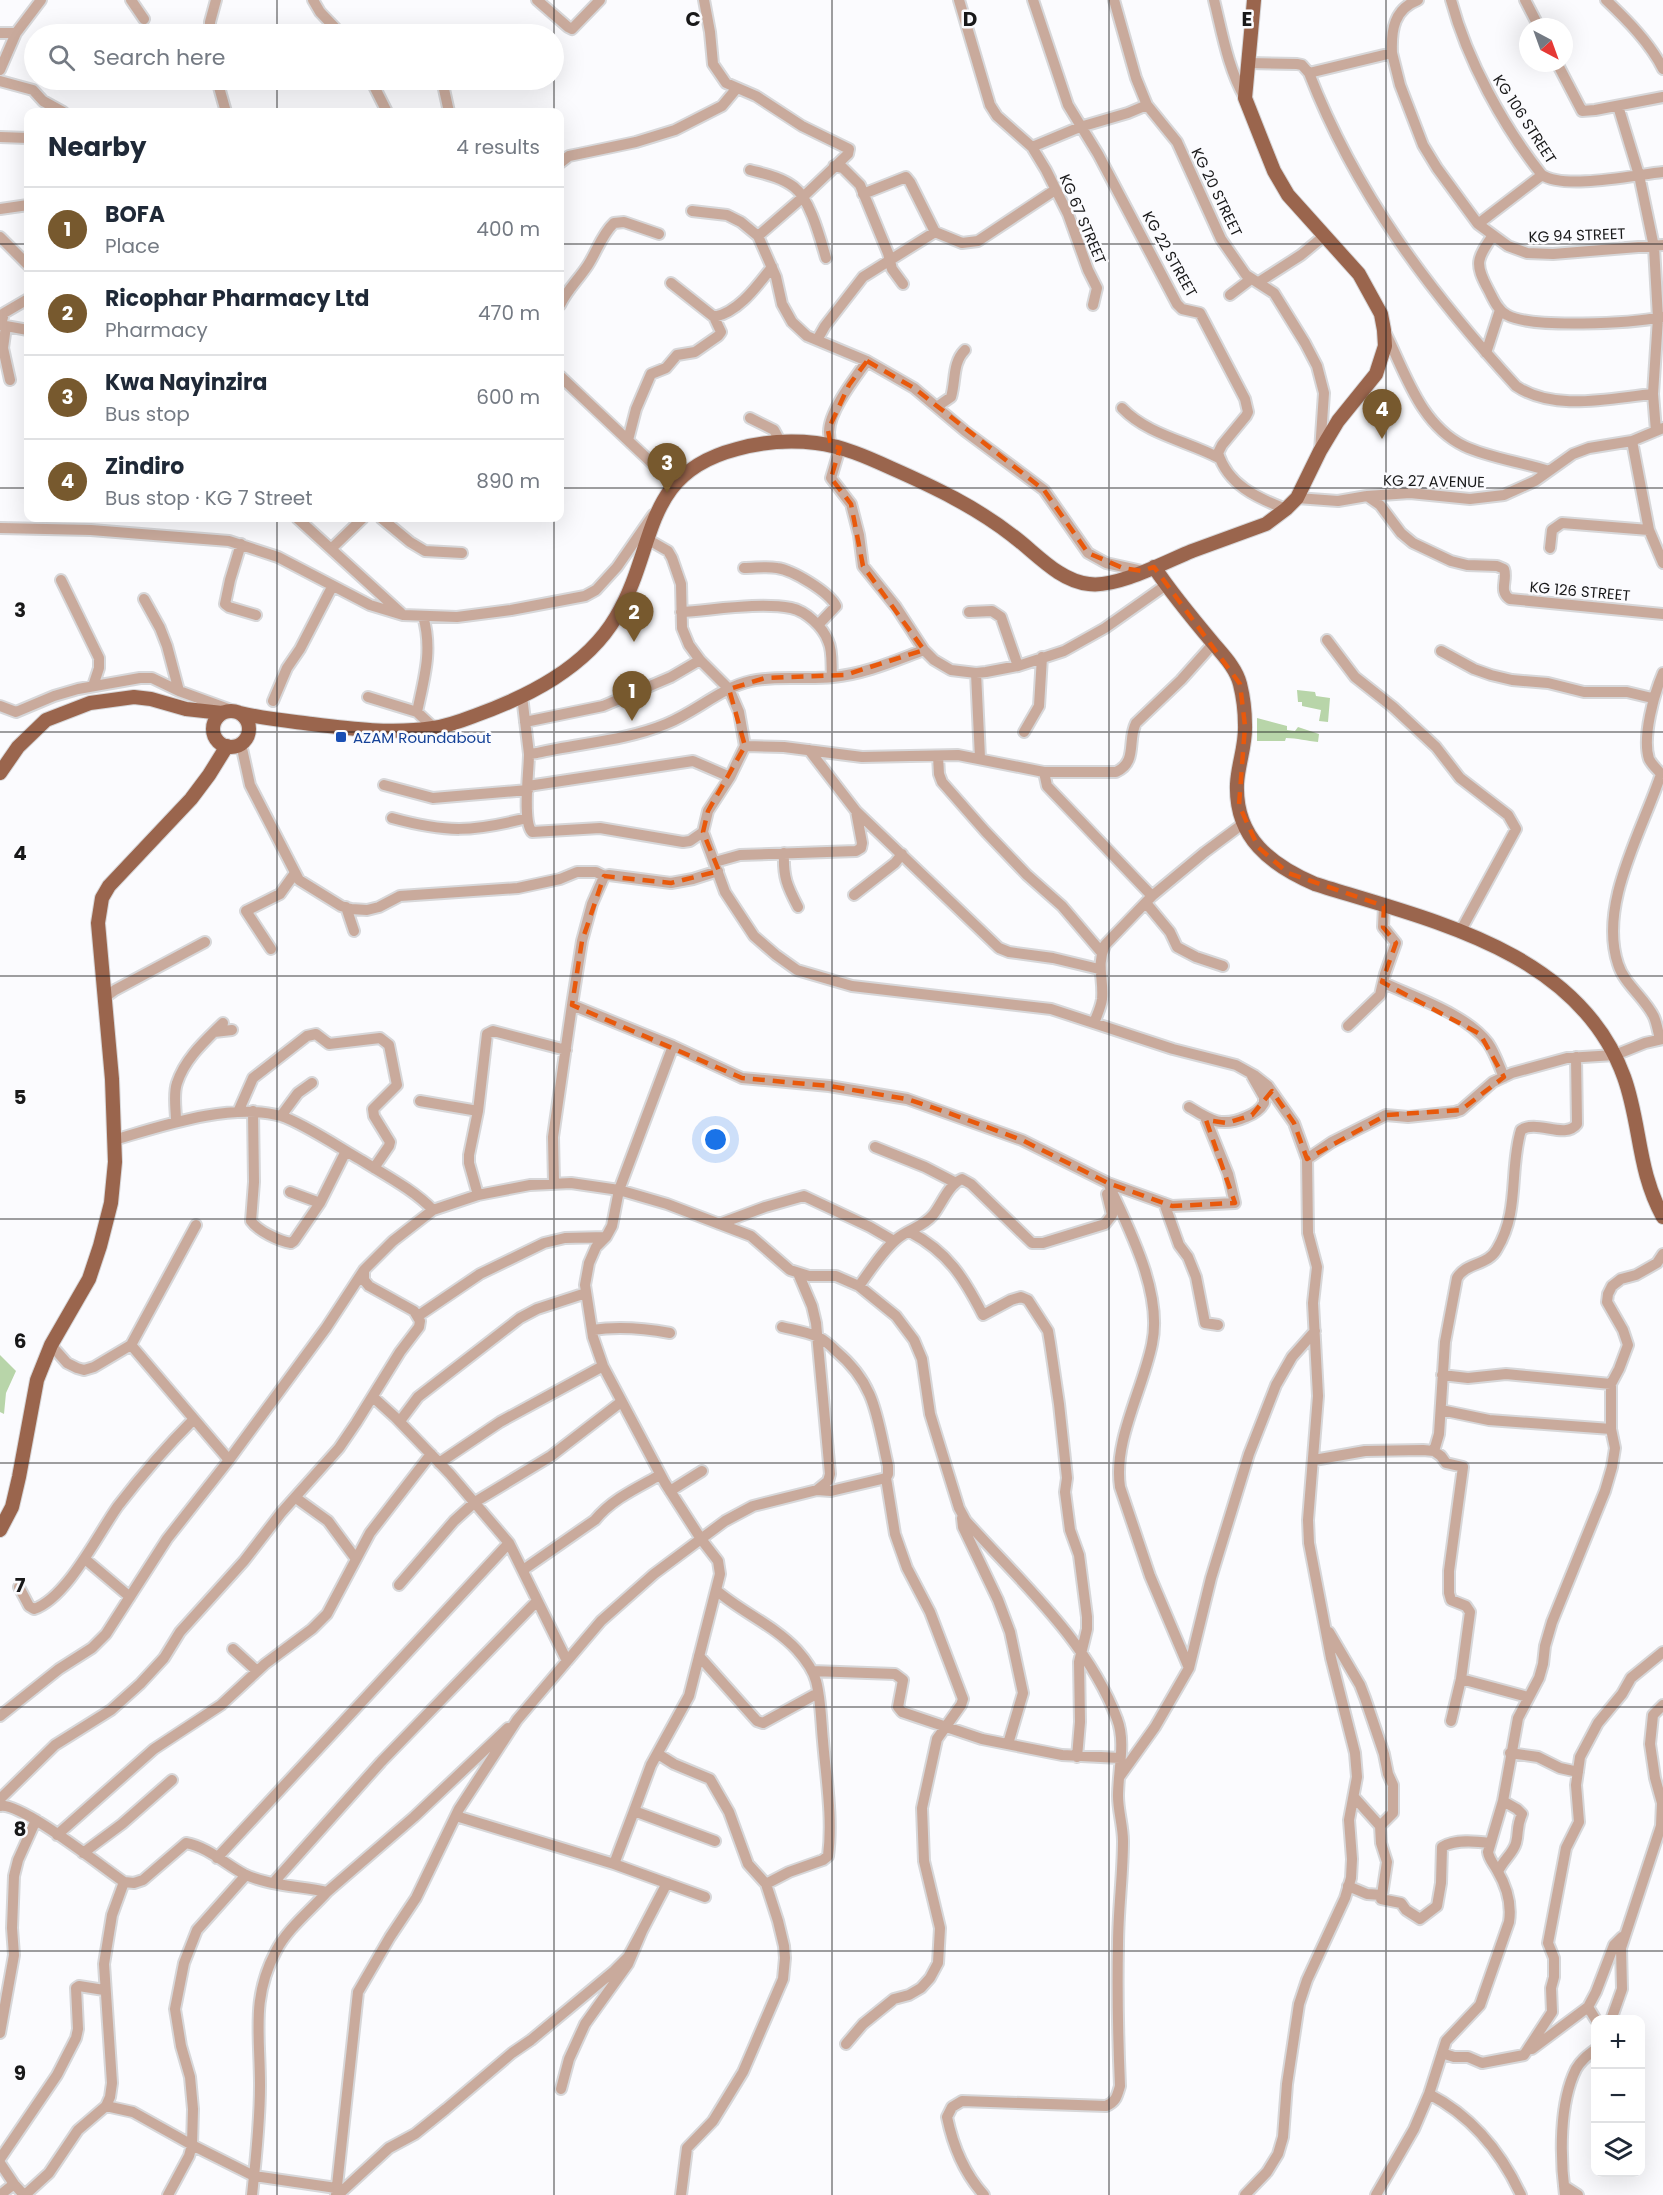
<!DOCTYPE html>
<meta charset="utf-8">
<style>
body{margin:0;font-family:Poppins,sans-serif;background:#f2f2f3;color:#1f2937}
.controls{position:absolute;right:18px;bottom:18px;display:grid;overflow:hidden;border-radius:12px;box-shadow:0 6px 24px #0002}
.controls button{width:54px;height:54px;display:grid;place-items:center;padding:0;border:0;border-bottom:2px solid #e0e1e3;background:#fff;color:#1f2937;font:30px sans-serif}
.compass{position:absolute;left:1519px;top:18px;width:54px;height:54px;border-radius:50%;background:#fff;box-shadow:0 6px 24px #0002;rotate:139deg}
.you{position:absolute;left:716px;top:1140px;width:21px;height:21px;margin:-15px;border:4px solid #fff;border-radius:50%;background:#1a73e8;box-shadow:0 0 0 9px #1a73e833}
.badge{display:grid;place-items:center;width:39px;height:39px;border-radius:50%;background:#77592e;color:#fff;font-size:20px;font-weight:700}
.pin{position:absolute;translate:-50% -50px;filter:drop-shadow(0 2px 3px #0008)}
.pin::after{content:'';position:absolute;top:32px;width:21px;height:18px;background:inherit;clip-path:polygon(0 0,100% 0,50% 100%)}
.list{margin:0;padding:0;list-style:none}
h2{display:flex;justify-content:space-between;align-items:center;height:78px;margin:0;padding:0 24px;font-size:26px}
h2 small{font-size:20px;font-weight:400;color:#747a83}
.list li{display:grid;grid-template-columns:39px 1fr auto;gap:18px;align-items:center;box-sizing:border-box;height:84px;padding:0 24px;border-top:2px solid #e0e1e3}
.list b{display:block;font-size:22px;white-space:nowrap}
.list p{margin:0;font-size:20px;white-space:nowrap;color:#747a83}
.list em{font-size:20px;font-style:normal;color:#747a83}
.icon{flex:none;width:33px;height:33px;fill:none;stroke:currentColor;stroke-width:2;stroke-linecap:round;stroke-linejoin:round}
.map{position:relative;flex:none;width:1663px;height:2195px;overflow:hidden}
.search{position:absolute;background:#fff;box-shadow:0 6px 24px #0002;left:24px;top:24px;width:540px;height:66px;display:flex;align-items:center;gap:15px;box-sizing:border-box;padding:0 21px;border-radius:33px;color:#747a83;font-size:22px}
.panel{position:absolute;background:#fff;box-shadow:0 6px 24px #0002;left:24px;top:108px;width:540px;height:414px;border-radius:12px}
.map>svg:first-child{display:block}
.green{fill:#b8d5a9}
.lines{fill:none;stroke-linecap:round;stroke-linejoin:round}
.minor-casing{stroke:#d7d7d9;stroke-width:14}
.major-casing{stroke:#d7d7d9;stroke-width:16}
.minor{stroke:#c9aa9c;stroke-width:10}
.major{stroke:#9a654d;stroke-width:14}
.marked{fill:none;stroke:#e8590c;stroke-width:4.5;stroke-dasharray:12 8;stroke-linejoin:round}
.grid{fill:none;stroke:#181819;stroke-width:1.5;stroke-opacity:0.55}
.transit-dot{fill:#1a4fb4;stroke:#fbfbfe;stroke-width:2}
.labels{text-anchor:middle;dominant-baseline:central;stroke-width:5;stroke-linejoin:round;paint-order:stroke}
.street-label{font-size:15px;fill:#181819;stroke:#fbfbfe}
.transit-label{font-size:15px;fill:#164399;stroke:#fbfbfe;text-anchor:start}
.grid-label{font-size:20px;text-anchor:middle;font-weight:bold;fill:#181819;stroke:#fbfbfe;stroke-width:5;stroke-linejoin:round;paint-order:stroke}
</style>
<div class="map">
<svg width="1663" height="2195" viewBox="0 0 1663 2195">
<rect width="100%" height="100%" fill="#fbfbfe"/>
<path class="green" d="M1297,690L1315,692L1316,696L1330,698L1328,722L1319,721L1321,710L1302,706V702H1298Z
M1257,718L1287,726V730L1295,731L1298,727L1319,734L1318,742C1307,741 1297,738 1286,738L1285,741H1257Z
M0,1355L16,1371L6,1393L4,1414L0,1412Z"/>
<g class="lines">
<g class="minor-casing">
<path id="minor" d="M131,0L144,19
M313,0L320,12L341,34
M537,0L568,27L572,29L600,0
M704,0L710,32L713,64L726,83L756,96L802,126L849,149L848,154L803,197L758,236
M959,0L990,105L997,116L1032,147L1046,170L1068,214L1088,270L1097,288L1093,305
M1033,0L1068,105L1098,154L1177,304L1182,309L1200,313L1245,399L1248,412L1246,416L1222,445L1218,453C1228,485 1257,498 1286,509
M1114,0L1136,78L1147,105L1177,142L1221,239L1246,275L1274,293L1305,343L1317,366L1324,393L1320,451
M1214,0C1222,32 1228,69 1245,98
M1451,0C1467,60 1503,126 1542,175C1565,190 1634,175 1663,172
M1525,0L1539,27
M1606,0C1627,20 1650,43 1663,69
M0,33H16
M210,34V22L216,0
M1392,53L1400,85L1423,145L1437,168L1478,224L1508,246L1527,253L1553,254L1663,245
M1248,63L1297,64L1302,65L1309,73L1392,53C1391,30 1394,9 1418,0
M1557,63L1582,111L1595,110L1663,97
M0,70L16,33L41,0
M1309,73C1356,194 1429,291 1516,386C1554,412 1610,398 1653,394
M217,80L226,112
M371,80L387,112
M442,80L449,112
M0,81L33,90L43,101L63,112
M1618,106L1639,175L1654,247L1658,318L1653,394L1656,431
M0,137L28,138
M1032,147L1080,127L1128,113L1147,105
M560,163L569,156L636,142L675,130L722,106L737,88
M834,166L843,168L860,185L888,253L892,269L903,284
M750,170C765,174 781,177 794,187C810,199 820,238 826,258
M0,209L28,205
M692,211L727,215L741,222L758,236L776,277L782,304L792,322L807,336L867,361L914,388L965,431L1044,490L1088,553L1106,563L1142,571
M1478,224L1542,175
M935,232L962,243L978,241L1055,190
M1493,235C1477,259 1474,263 1488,289C1493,298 1497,310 1507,315C1532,329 1632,323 1663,317
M0,237L28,265
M1259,282L1301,255L1324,236
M671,283L714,317C739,312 757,286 772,267
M1230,295L1251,279
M560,305C567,290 579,279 588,265C597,251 602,234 614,223L624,222L659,234
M0,325L28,330
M1,325L4,313L28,299
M6,326L3,348L10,380
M1386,334C1406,375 1421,425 1464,446C1489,458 1522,462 1549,471
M817,340L825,326L863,277L935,232L910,182L906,177L863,194
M1486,353L1500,310
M560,376L674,484
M938,406L951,397C956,381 952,363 965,350
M1122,408C1148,435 1187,441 1219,458
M750,418L774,430L781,443
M628,440L636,409L651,374L666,368L677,355L695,352L718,336L721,332L714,317
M1632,441L1649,530L1663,563
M831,446C830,442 829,437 829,432C829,411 855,378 867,361
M840,448L831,478L851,504L859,535L863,566L896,607L924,650L934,660L951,670L976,673L986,672L1018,666L1064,651L1105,628L1166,585
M1367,496L1380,505L1401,533L1413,543L1451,561L1467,565L1497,566L1504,569C1508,580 1498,591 1510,599L1663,614
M1297,498L1338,501L1367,496L1410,493L1470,499L1504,495L1535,481L1573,454L1589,448L1632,441L1663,428
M297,518L401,613
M381,518L410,542L425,551L462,553
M0,528L91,530L229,541L278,557L370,605L403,615L457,617L511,610L585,596L596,590L617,567L653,515
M647,539L668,551L672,558L681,584L682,628L689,645L700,660L729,689L739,712L745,746L730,777L708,811L703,832L725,892L754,936L776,955L797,970L852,986L1051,1009L1173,1049L1236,1065L1254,1075L1268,1086L1294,1123L1307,1159L1308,1233L1317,1267L1313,1303L1318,1396L1308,1520L1309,1543L1331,1658L1355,1753L1357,1777L1349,1820L1352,1859L1351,1878L1345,1898L1307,1980L1299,2004L1287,2084L1283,2137L1278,2154L1267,2172L1245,2195
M241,544L230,580L225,604L229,607L256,615
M1550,548L1552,530L1562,523L1649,530
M331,549L363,518
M744,568C755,568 767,566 777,568C793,570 829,592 836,606L818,625
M61,580L99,658V668L93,686
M144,599L160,628L167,646L179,691
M681,612C714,610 759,602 791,608C806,611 823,627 828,641C833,651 831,666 832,677
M969,612L992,611L1001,617L1018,666
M423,616C433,651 424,678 417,712L434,728
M1327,640L1355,677L1393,707L1436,747L1460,778L1508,815L1516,829L1460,932
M1441,651L1474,669L1491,675L1512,680L1548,683L1584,692H1627L1652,698
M976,673L980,758
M522,696L529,754L537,753C580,743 625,741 666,724C696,712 720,688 751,681C775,675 807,680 833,677C865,674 894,661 924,650
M368,697L417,712
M273,701L287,668L300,649L332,587
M0,706L16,712L54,696L78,689L140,678H152L179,691L234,711
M525,722L603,706L671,677L700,660
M1024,732L1039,706L1042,657
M241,744L250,785L299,880L341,906L351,909L367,910L379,907L400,896L518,888L560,879L577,872H596L604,876
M745,746L784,747L862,757L958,755L1044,772H1116C1138,762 1127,740 1136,723L1181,680L1213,644
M809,750L856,811L999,948L1009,952L1053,958L1099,969
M529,754C529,771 522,821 532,832L600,828L683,842L690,841L703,832
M938,756L939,774L942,782L985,831L1027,875L1062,906L1102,953
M1044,772L1047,786L1152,896
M1661,774C1657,769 1652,765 1649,759C1642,737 1654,694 1663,673
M384,785L433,798L528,790
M528,786L693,761L730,777
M392,818C447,833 472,832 527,818
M784,853C783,877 787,886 798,907
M715,862L740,855L856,851L861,848L862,843L856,811
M854,895L895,863L902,854
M1146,903L1170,932L1177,947L1196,957L1223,966
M346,907L354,931
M271,949L246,911L280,894L295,873
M1384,983C1416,998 1466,1014 1488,1043C1495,1053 1499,1066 1504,1077
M104,998L115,990L205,942
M572,1005L673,1046L742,1078L829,1086L907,1099L1022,1140L1108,1183L1172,1206L1235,1203L1228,1174L1205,1117
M1094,1023C1097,1015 1101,1007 1102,999C1104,979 1096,966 1105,945L1152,896L1205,852L1244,823
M1348,1026L1380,995L1385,974L1396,943L1383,927L1384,906
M214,1032L232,1030
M1660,1039C1658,1032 1657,1024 1654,1017C1645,998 1624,984 1618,964C1598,904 1643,830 1661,774
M673,1046L619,1190L612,1226L606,1237L596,1247L589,1263L585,1285L593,1337L603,1366L665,1483L701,1539L718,1561L720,1574L689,1696L651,1765L634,1811L715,1841
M420,1101L478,1111
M1189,1107C1210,1120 1221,1128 1246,1117C1254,1114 1260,1110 1264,1103V1097L1252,1076
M253,1111L254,1182L251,1221C258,1231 279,1241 291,1243L294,1241L320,1203L346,1151
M238,1112L253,1078L307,1036L316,1034L329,1044L380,1038L389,1045L397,1085L373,1109L374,1116L390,1142L389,1146L374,1168
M281,1116L298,1093L312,1083
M176,1121C176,1109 173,1094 177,1083C185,1058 206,1040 223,1023
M114,1140C162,1126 231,1102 281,1116C303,1123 340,1148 361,1160C385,1175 414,1190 433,1210L478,1195L530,1185L571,1183L619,1190L667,1204L751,1236L790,1270L809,1276H836L859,1286L896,1316L914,1340L922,1359L930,1414L959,1508L966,1521C1020,1581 1088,1641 1117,1719C1126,1742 1118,1771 1118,1796C1118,1811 1123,1826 1123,1841C1123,1875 1118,1910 1118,1945C1117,1992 1118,2039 1120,2086C1117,2096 1116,2102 1106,2106L962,2101L952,2107L947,2117C953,2146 964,2173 984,2195
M875,1147L925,1167L954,1182
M1307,1159L1332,1142L1386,1115L1408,1117L1455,1112L1461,1110L1493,1082L1512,1073L1567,1058L1615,1055L1645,1043L1663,1039
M554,1183L553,1137L572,1005L582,941L592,904L603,879L604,876L609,875L671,883L693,879L718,871
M1108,1183C1129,1229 1163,1293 1152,1344C1143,1389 1113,1441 1120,1487L1150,1576L1189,1668
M290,1192L320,1203
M478,1195L469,1163V1155L478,1111L487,1034L493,1031L566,1050
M1164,1203L1179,1245L1188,1257L1196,1277L1204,1318L1205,1323L1218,1325
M719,1224L765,1207L804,1196L870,1227L894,1241
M910,1232C948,1252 964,1278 983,1315L1011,1300L1021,1297L1028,1300L1048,1331L1050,1343L1059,1404L1067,1478L1065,1492L1070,1530L1079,1555L1087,1617V1629L1079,1662L1080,1722L1077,1757
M859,1286C871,1270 882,1251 898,1238C909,1229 923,1227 933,1215C942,1204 948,1185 962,1179L971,1184L1032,1243H1043L1105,1224L1112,1215L1107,1194
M418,1316L480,1274L544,1243L565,1238L606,1237
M782,1327C794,1330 807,1332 818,1337C825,1340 831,1346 836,1351C876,1384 877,1418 888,1466V1474L886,1478L831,1491L817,1490
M592,1330C619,1326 643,1328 670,1333
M51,1345L67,1363L77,1368L84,1370L94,1367L131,1345L196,1225
M131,1345L229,1460
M1442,1375L1468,1378L1506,1374L1611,1384
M373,1397L395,1417L450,1474L509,1543L567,1661
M1441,1410L1489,1420L1611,1429
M400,1421L418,1397L520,1318L537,1309L586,1293
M1434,1451L1439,1434L1445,1342L1457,1278C1466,1262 1488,1266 1497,1249C1520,1211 1509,1169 1521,1130C1537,1119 1565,1140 1577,1124L1576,1057
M1314,1460L1365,1451L1423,1450L1434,1451L1441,1456L1446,1463L1463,1467L1449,1571V1593L1451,1600L1466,1606L1470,1612L1461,1679L1451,1721
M439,1463L500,1422L603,1366
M670,1491L702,1471
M296,1498L328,1521L356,1559
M962,1518L963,1527L998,1600L1010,1632L1023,1693L1008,1744
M85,1559L130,1597
M523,1570L595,1520C612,1499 637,1488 660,1475
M399,1585L454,1521L475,1502L551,1456L621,1402
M19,1587L29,1606L34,1609C67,1598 98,1534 118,1506C141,1476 167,1446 194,1419
M1329,1632L1360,1685L1365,1698L1384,1754L1388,1774L1393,1785V1813L1380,1826
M233,1649L257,1671
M699,1656L757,1721L763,1723L818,1693
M812,1671L895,1674L903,1680L898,1707L902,1712L982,1739L1062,1755L1120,1758
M1461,1679L1528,1697
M0,1716L59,1669L92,1648L106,1634L167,1539L229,1460L326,1328L364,1270L393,1241L433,1210
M1510,1753L1538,1757L1560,1768L1578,1772
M658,1754L674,1764L710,1779L729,1812L748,1864L766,1884
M1120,1776L1155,1727L1189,1668L1211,1578L1249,1454L1276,1385L1292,1357L1315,1331
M0,1799L55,1745L111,1710L140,1684L164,1658L180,1632L244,1561L281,1513L339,1448L356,1423L400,1352L419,1327L420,1321L414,1311L369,1286L364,1280V1270
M0,1806C21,1802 102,1867 124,1882L134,1883L143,1880L186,1843C208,1847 225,1864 244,1874C269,1886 301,1886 327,1892L414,1817L508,1728
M456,1816L614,1864L634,1811
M57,1835L154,1749L221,1705L265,1664L312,1629L327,1614L370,1533L431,1454
M83,1853L122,1824L172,1780
M217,1858L509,1543
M614,1864L705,1897
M1498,1872C1502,1861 1513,1854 1516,1843C1519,1832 1516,1827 1522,1814L1517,1809L1503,1801
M274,1882L381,1762L537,1601
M1348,1886L1367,1894L1382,1895L1387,1862L1381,1843L1380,1826L1354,1797
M1382,1895L1381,1899L1401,1903L1406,1910L1420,1919L1437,1906L1441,1883L1442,1847C1455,1839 1475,1841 1490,1843
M642,1931L667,1883
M1588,2007L1596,2020
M1611,2020L1622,1989L1621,1948L1661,1826L1662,1803L1655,1778L1650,1744L1653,1715L1663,1705
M0,2033L14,1955L12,1928L14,1876L18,1860L36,1820
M846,2044L863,2024L894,1999L909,1995L921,1988L930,1978L938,1963L940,1928L924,1861L922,1808L937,1739L961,1705L963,1699L930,1612L907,1568L895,1534L886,1478
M1532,2049L1588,2007L1596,1992L1614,1945L1622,1937
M1442,2053L1454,2057H1468L1482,2063L1524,2055L1552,2012L1551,1988L1554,1977V1958L1548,1943L1566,1848L1579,1822L1576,1785L1580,1757L1598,1723L1622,1694L1631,1678L1663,1652
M1429,2094C1472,2116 1501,2152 1521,2195
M106,2106L133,2112L192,2145L254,2176L336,2188
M0,2159L57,2075L76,2038L78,2029L76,1988L79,1986L104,1990
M0,2163L14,2184L24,2195
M1564,2186L1578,2195
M0,2195L14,2184
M25,2195L49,2173L78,2130L106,2106L110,2097L112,2083L104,1964L112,1915L124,1882
M168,2195L189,2156L192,2145L193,2109L190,2077L181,2046L175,2009L184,1963L197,1930L246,1875
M252,2195C256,2159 260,2122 260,2085C260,2034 251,1998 276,1951C287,1929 311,1910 327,1892
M336,2195L358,1992L390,1937L416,1898L459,1809L517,1720L601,1621L654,1574L725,1521L753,1506L817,1490L828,1481L830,1474L816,1323L812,1306L798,1273
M338,2195L389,2148L415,2134L446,2109L512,2053L531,2040L614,1971L628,1957L642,1931L628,1964L585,2024L569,2059L561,2089
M681,2195L687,2148L713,2121L743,2072L783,1979L785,1958L784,1946L778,1921L766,1884L789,1872L823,1860L828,1856C833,1819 826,1778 823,1741C821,1721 821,1700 816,1681C813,1670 805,1659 797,1650C774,1625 741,1612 716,1590
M1376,2195L1414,2129L1429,2094L1446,2041L1480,2005L1509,1922C1512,1903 1507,1887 1497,1870C1493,1863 1489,1859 1488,1852L1503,1801L1518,1718L1539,1678L1543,1664L1545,1646L1552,1622L1605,1491L1612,1467L1615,1448L1611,1429V1384L1619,1369L1628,1345L1623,1330L1607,1302L1608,1294L1612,1286L1621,1279L1636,1275L1657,1263L1663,1254
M1565,2195C1560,2158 1559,2103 1576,2069C1581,2060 1588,2055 1596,2049"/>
</g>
<g class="major-casing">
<path id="major" d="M1154,567C1172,594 1192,618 1213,643C1223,655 1236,668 1240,684C1243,696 1245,712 1245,725C1246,745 1238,764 1237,784C1235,838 1271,865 1315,884C1429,920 1578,950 1624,1077C1641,1124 1637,1170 1663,1217
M213 729a18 18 0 1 1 36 0a18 18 0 1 1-36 0Z
M240,713C264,719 288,721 312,724C352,729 393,734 433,728C447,726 461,721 474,716C527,697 586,668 616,617C658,547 640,474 737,449C762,442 790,440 816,443C842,446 867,457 891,468C934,487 976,507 1013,536C1036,553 1059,581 1089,584C1117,588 1165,562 1192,551C1217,542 1242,533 1266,524L1286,509L1297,498L1320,451L1338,421L1376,374L1385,346L1384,330L1381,314L1359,274L1288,195L1274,171L1264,146L1245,98L1254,0
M0,773L18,747L46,720L90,703L134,697L151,699L186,709L222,713
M0,1530L12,1507L19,1477L37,1380L51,1345L89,1279L100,1246L111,1203L115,1162L112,1079L98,923L102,898L109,886L191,799L209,775L227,746"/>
</g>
<use href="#minor" class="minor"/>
<use href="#major" class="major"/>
</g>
<path class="marked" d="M867,361L914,388L1044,490L1088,553L1123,568L1142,571L1154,567L1240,684L1245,726L1239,805L1258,847L1288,873L1384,906L1383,927L1396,943L1382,982L1480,1034L1504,1077L1461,1110L1386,1115L1307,1159L1294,1123L1272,1091L1252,1115L1227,1123L1206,1120L1235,1203L1172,1206L1108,1183L1022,1140L946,1112L907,1099L829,1086L742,1078L572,1005L582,941L604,876L671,883L719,871L703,832L708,811L745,746L729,689L765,678L845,675L924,650L863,566L851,504L831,478L840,448L831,446L828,430L849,385Z"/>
<path class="grid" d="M277,0V34M554,0V112M832,0V2195M1109,0V2195M1386,0V2195M277,80V112M0,244H28M560,244H1663M0,488H28M560,488H1663M277,518V2195M554,518V2195M0,732H1663M0,976H1663M0,1219H1663M0,1463H1663M0,1707H1663M0,1951H1663"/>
<rect class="transit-dot" x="335" y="731" width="12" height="12" rx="3"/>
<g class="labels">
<g class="street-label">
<text transform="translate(1525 119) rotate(57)">KG 106 STREET</text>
<text transform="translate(1217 192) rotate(64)">KG 20 STREET</text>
<text transform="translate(1083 219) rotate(67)">KG 67 STREET</text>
<text transform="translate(1577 235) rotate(-2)">KG 94 STREET</text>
<text transform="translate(1170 254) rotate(61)">KG 22 STREET</text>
<text transform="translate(1434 481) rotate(1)">KG 27 AVENUE</text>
<text transform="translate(1580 591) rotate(5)">KG 126 STREET</text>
</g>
<g class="transit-label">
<text x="353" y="737">AZAM Roundabout</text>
</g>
</g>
<g class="grid-label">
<text x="693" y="26">C</text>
<text x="970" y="26">D</text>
<text x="1247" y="26">E</text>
<text x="20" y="617">3</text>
<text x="20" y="860">4</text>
<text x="20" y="1104">5</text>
<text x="20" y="1348">6</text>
<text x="20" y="1592">7</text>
<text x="20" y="1836">8</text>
<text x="20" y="2080">9</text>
</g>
</svg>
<div class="controls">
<button>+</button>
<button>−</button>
<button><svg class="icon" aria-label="layers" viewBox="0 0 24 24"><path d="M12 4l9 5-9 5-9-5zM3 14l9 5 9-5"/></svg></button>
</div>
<svg class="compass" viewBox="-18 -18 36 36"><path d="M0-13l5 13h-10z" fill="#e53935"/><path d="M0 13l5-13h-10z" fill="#747a83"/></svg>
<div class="you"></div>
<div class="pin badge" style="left:632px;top:721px">1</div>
<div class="pin badge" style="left:634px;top:642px">2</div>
<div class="pin badge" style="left:667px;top:493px">3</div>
<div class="pin badge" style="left:1382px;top:439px">4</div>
<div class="search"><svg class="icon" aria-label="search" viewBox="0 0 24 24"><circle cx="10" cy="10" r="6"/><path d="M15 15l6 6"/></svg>Search here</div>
<section class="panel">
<h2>Nearby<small>4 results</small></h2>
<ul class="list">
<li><span class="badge">1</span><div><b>BOFA</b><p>Place</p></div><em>400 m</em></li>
<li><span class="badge">2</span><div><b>Ricophar Pharmacy Ltd</b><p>Pharmacy</p></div><em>470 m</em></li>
<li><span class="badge">3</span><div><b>Kwa Nayinzira</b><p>Bus stop</p></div><em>600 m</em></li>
<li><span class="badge">4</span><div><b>Zindiro</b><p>Bus stop · KG 7 Street</p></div><em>890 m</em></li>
</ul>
</section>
</div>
